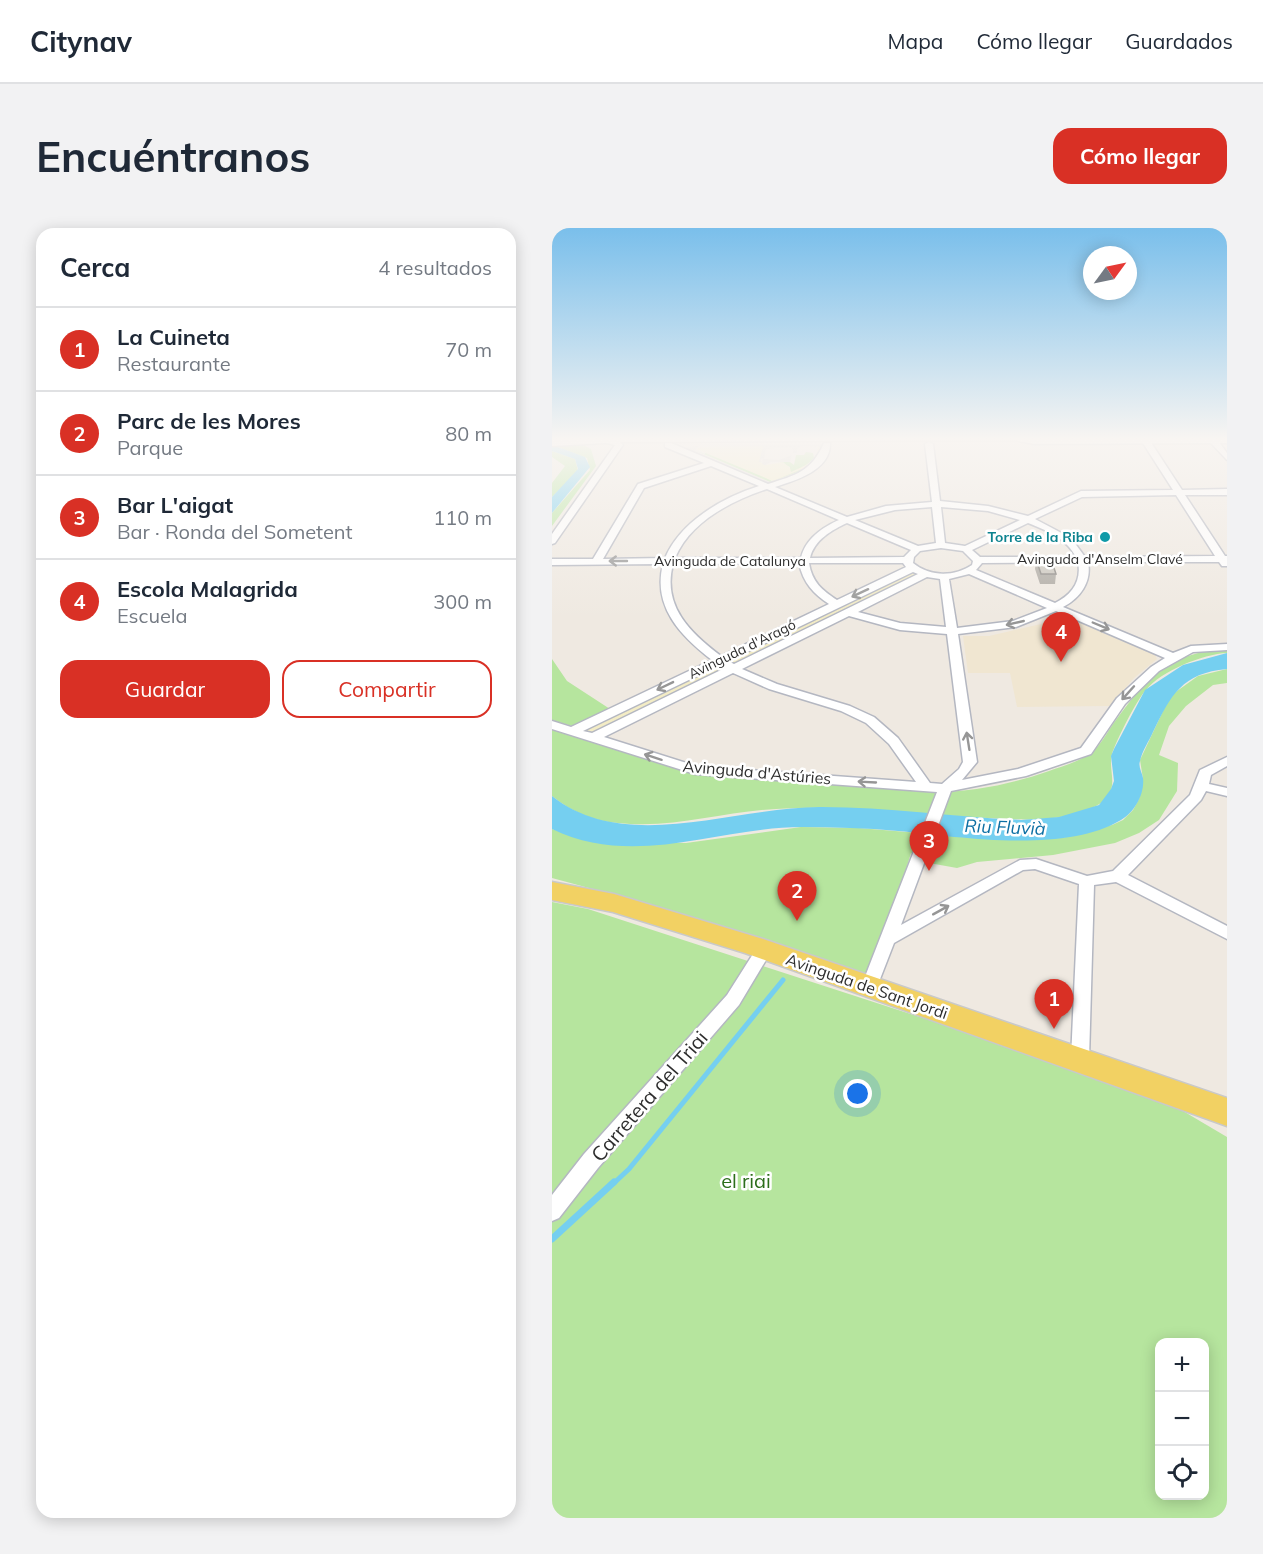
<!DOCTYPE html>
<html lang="es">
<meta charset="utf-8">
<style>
body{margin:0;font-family:Mulish,sans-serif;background:#f2f2f3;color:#1f2937}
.controls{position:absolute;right:18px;bottom:18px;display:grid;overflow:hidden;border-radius:12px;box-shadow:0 3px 15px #0003}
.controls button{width:54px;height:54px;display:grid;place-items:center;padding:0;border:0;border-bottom:2px solid #e0e1e3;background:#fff;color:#1f2937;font:30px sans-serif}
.compass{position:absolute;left:531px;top:18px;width:54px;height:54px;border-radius:50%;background:#fff;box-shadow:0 3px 15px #0003;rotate:57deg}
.you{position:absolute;left:306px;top:866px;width:21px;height:21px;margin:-15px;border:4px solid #fff;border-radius:50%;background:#1a73e8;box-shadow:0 0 0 9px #1a73e833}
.badge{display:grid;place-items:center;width:39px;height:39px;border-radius:50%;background:#d93025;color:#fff;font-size:20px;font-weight:700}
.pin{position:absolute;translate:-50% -50px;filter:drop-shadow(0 2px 3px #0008)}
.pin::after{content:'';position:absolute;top:32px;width:21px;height:18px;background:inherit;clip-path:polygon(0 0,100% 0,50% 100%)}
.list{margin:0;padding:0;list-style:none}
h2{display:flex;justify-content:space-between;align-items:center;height:78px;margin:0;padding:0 24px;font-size:26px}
h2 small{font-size:20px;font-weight:400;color:#747a83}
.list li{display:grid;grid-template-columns:39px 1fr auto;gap:18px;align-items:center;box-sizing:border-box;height:84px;padding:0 24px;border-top:2px solid #e0e1e3}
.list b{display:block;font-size:22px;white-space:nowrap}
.list p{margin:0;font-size:20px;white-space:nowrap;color:#747a83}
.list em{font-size:20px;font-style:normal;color:#747a83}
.actions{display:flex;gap:12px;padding:18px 24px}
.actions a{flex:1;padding:14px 0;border:2px solid #d93025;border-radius:18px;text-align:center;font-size:21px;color:#d93025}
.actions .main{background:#d93025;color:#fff}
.icon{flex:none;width:33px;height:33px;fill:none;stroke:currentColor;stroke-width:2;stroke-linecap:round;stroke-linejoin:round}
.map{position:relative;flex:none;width:675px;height:1290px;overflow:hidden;border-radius:18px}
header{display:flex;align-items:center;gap:36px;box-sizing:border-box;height:84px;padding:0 30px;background:#fff;border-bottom:2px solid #e0e1e3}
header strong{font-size:28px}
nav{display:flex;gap:33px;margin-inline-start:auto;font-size:21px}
.intro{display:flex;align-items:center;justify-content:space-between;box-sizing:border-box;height:144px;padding:0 36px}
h1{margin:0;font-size:42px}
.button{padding:15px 27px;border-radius:18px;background:#d93025;color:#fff;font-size:21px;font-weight:700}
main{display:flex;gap:36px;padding:0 36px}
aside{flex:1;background:#fff;border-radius:18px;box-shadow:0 3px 15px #0003}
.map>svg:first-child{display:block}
.education{fill:#f0e6d1}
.green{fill:#b6e59e;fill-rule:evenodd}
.sand{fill:#f3ecc5}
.plaza{fill:#dfdcd8;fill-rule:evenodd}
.water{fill:#75cff0}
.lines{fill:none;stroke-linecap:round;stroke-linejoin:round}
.stream-far1{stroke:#75cff0;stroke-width:5}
.stream{stroke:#75cff0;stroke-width:7}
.minor-casing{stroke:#b4b7c1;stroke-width:3}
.secondary-casing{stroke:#b4b7c1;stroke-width:3}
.primary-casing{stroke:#c9c9c9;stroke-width:3}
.minor{fill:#fff;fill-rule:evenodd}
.secondary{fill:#fff;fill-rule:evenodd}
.primary{fill:#f2d163;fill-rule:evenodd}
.wall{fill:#afaba4}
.building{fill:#cbc7bf;stroke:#8e8b86;stroke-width:1.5}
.oneway{stroke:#969696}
.culture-dot{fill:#0f9aa8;stroke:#fff;stroke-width:2}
.labels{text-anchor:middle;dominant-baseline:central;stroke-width:5;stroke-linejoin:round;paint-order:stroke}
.far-culture-label{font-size:14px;font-weight:bold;fill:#0d838f;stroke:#fff;text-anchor:end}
.far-street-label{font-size:14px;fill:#2e2e2e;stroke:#fff}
.street-label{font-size:16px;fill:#2e2e2e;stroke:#fff}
.water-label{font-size:18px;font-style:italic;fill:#0d6fa3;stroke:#fff}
.near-street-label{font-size:20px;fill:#2e2e2e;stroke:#fff}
.near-park-label{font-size:20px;fill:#2c6e1b;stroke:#fff}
</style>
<header>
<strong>Citynav</strong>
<nav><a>Mapa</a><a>Cómo llegar</a><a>Guardados</a></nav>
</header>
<div class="intro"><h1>Encuéntranos</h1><a class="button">Cómo llegar</a></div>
<main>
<aside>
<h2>Cerca<small>4 resultados</small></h2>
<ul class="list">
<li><span class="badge">1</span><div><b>La Cuineta</b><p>Restaurante</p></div><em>70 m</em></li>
<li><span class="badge">2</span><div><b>Parc de les Mores</b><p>Parque</p></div><em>80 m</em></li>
<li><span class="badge">3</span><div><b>Bar L'aigat</b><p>Bar · Ronda del Sometent</p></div><em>110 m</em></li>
<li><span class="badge">4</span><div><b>Escola Malagrida</b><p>Escuela</p></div><em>300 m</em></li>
</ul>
<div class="actions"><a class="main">Guardar</a><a>Compartir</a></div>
</aside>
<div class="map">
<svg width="675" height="1290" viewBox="0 0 675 1290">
<rect width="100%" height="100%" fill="#efe9e1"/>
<path class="education" d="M507,386L603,427L605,431L582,450L558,478L465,479L458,445H416L411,408H437L489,396Z"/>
<path class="green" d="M0,209H15L39,221L44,238L0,298V285L38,242L35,230L6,219L0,215Z
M153,220H205L204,224L189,221L174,223L176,227L180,226L184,230L201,229L189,233L203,230L200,234L202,238L191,237L220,253L238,244V239L228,234H238L242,237L244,227H252L254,224L261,225L262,230L248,243L218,254L142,222L153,226Z
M0,223L23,231L26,243L0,269V255L13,238L0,229Z
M675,422V425C651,426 609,443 594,462C585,471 564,513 560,526C555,544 571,563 544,578C518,592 484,592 455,591C378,588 301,576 224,581C169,584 122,601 66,595C41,593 20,584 0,568V502L142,546L375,564C417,565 457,557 497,543C511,538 526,534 539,525C548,518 555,505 561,496C594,451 616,423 675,422Z
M0,431L15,453L58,481L20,498L0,492Z
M675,441V455L661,457L634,478L617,498L607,527L626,535L625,563L607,592L587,605L563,615L501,627L425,634L405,640L377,635L359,625L321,750L85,673L0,650V601L36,612L134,615L249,599L307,600L439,611L510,610L560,597L571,592L581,582L587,571L591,551L588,532L618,468L646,448Z
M0,674L36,681L503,833L631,883L675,909V1290H0ZM608,1114H652V1268H608Z"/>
<path class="sand" d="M217,218L211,219L208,234L214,237L231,234L238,240L239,244C252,238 265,234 266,219L251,218L270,219L255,239L221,253L144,221L150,219Z
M359,343L367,347L181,438L171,432Z
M165,435L175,441L40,505L31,502Z"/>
<path class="plaza" d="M464,211L470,213L75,215L78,213Z
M268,217L272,218L271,222L257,238L242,247L217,256L132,221L142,218ZM151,218H211L207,234H210L208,232L211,230L210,236L213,237L219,234H238L240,227L227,232L212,231L214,221L237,219L241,221V225H245V221L251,218L271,219L267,228L254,239L238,248L218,254L143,223L145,219Z"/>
<path class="water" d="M0,215L6,219L33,229L38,239L0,285V269L26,241L23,231L0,223Z
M675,425V441C630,445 619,467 601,504C597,513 590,523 588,533C586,539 590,544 591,550C593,566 582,585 569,592C512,626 409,609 346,603C314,600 282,599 250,599C167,599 83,641 0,601V568C74,627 184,578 270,579C336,579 403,589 469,592L507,589L547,577L559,561L562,553L559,528L562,521L593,462L631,437Z"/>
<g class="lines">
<path class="stream-far1" d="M61,956L77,941L231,752"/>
<path class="stream" d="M0,1011L62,954"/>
<g class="minor-casing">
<path id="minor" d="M49,209L65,211L71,217L3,315L0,316V306L63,217L47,213Z
M593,210H596L630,262L675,261V267H633L673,328H675V338H670L667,334H536C540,354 528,370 511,379L621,425L639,418L675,416V422L641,424L607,443L573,476L539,526L474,548L399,563L349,697L468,632L484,631L535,648L561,643L638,567L648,542L675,529V538L659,547L657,556L675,560V568L654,563L649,572L576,647L675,698V711L564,654L542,657L537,831L534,836L528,839L522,836L519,831L527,656L483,641L471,642L342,715L323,764L317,766L311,764L309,759L385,564L143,546L0,501V493L19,499L160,432C129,408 100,379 111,336L0,337V331H41L86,256L152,235L113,219V215H119L216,256C244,247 259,244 272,215H278C279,242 244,252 223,259L295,289L334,278L380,274L373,216L377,214L381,216L388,273L436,278L476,288L529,263L621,262L589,212ZM159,238L207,258C170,270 129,293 113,330L51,331L92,260ZM215,261L287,292C271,299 253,311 249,330H123C138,294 179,273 215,261ZM624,267L663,328L533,329L519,310L483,291L530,269ZM380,279L384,315L366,318L303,292L343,282ZM389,279L436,283L468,292L413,318L393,315ZM295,295L359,322L352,329L258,330C262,312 280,302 295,295ZM476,295C494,302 515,311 524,329H428L420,322ZM389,320L411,323L421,333L420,337C402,349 378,349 361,335L362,329L368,323ZM526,334C530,354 519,367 503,375L424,342L430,335ZM247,335C251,355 262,366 277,376L169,428C138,405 110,378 121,336ZM257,335H351L354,339L285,372C270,362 260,354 257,335ZM361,344L366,346L182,436L176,433ZM417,346L495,380L461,393L405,400L397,351ZM375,349L388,351L394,399L348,395L306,384ZM504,383L613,430L599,439L565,470L529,520L466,541L410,552L425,534L406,406L464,399ZM297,388L348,402L395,406L411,534L407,541L390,556L378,555L346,510L322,489L298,478L225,456L190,441ZM168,437L173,440L40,505L31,503ZM181,445L217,461L289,483L314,495L337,516L364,554L144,538L52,509Z
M658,210H664L675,225V232L658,214Z
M212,716L218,718L220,722L187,777L46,940L7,990L0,993V967L32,926L175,767L206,718Z"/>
</g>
<g class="secondary-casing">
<path id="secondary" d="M50,209H675V215L482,216L462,212L70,214L0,218V212Z"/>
</g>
<g class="primary-casing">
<path id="primary" d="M0,654L62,666L211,711L675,870V898L193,725L61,684L0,672Z"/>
</g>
<use href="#minor" class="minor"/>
<use href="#secondary" class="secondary"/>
<use href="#primary" class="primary"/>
</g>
<path class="wall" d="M484,331L504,346L503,356H488L483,341Z"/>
<path class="building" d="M484,331H499L504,346H489Z"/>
<defs><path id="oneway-shaft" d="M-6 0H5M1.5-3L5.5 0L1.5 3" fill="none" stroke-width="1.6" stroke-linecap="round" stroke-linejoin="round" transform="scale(1.5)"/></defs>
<g class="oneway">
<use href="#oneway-shaft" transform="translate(66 333) rotate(180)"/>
<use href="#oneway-shaft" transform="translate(308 365) rotate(155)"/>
<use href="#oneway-shaft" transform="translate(463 395) rotate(167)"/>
<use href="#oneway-shaft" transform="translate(549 398) rotate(23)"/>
<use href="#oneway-shaft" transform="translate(113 458) rotate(154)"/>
<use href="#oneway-shaft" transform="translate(576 465) rotate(132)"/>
<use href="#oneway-shaft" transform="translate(416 513) rotate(-99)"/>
<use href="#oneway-shaft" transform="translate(101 529) rotate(-162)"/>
<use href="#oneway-shaft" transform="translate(315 554) rotate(-177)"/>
<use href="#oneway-shaft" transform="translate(389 682) rotate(-29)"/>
</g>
<linearGradient id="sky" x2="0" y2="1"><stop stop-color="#7abfeb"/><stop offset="0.54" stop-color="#f8f5f2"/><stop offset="1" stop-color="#f8f5f2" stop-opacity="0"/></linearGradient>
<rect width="675" height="390" fill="url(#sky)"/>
<circle class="culture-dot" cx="553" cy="309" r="6"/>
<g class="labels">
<g class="far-culture-label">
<text x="541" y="309">Torre de la Riba</text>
</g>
<g class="far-street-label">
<text x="548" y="331">Avinguda d'Anselm Clavé</text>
<text x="178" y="333">Avinguda de Catalunya</text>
<text transform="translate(190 421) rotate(-26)">Avinguda d'Aragó</text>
</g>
<g class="street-label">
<text transform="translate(205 544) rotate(5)">Avinguda d'Astúries</text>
<text transform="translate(315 758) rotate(19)">Avinguda de Sant Jordi</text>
</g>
<g class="water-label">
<text transform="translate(453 599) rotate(2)">Riu Fluvià</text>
</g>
<g class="near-street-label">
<text transform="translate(97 868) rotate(-49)">Carretera del Triai</text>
</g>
<g class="near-park-label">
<text x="194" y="952">el riai</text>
</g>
</g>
</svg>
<div class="controls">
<button>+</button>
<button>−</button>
<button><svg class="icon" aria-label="locate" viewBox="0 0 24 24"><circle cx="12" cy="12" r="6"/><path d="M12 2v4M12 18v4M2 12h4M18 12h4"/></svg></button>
</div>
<svg class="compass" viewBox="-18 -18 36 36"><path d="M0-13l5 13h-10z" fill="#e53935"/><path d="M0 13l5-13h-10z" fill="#747a83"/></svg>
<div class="you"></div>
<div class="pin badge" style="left:502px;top:801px">1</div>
<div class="pin badge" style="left:245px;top:693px">2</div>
<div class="pin badge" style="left:377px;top:643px">3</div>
<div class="pin badge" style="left:509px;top:434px">4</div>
</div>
</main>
